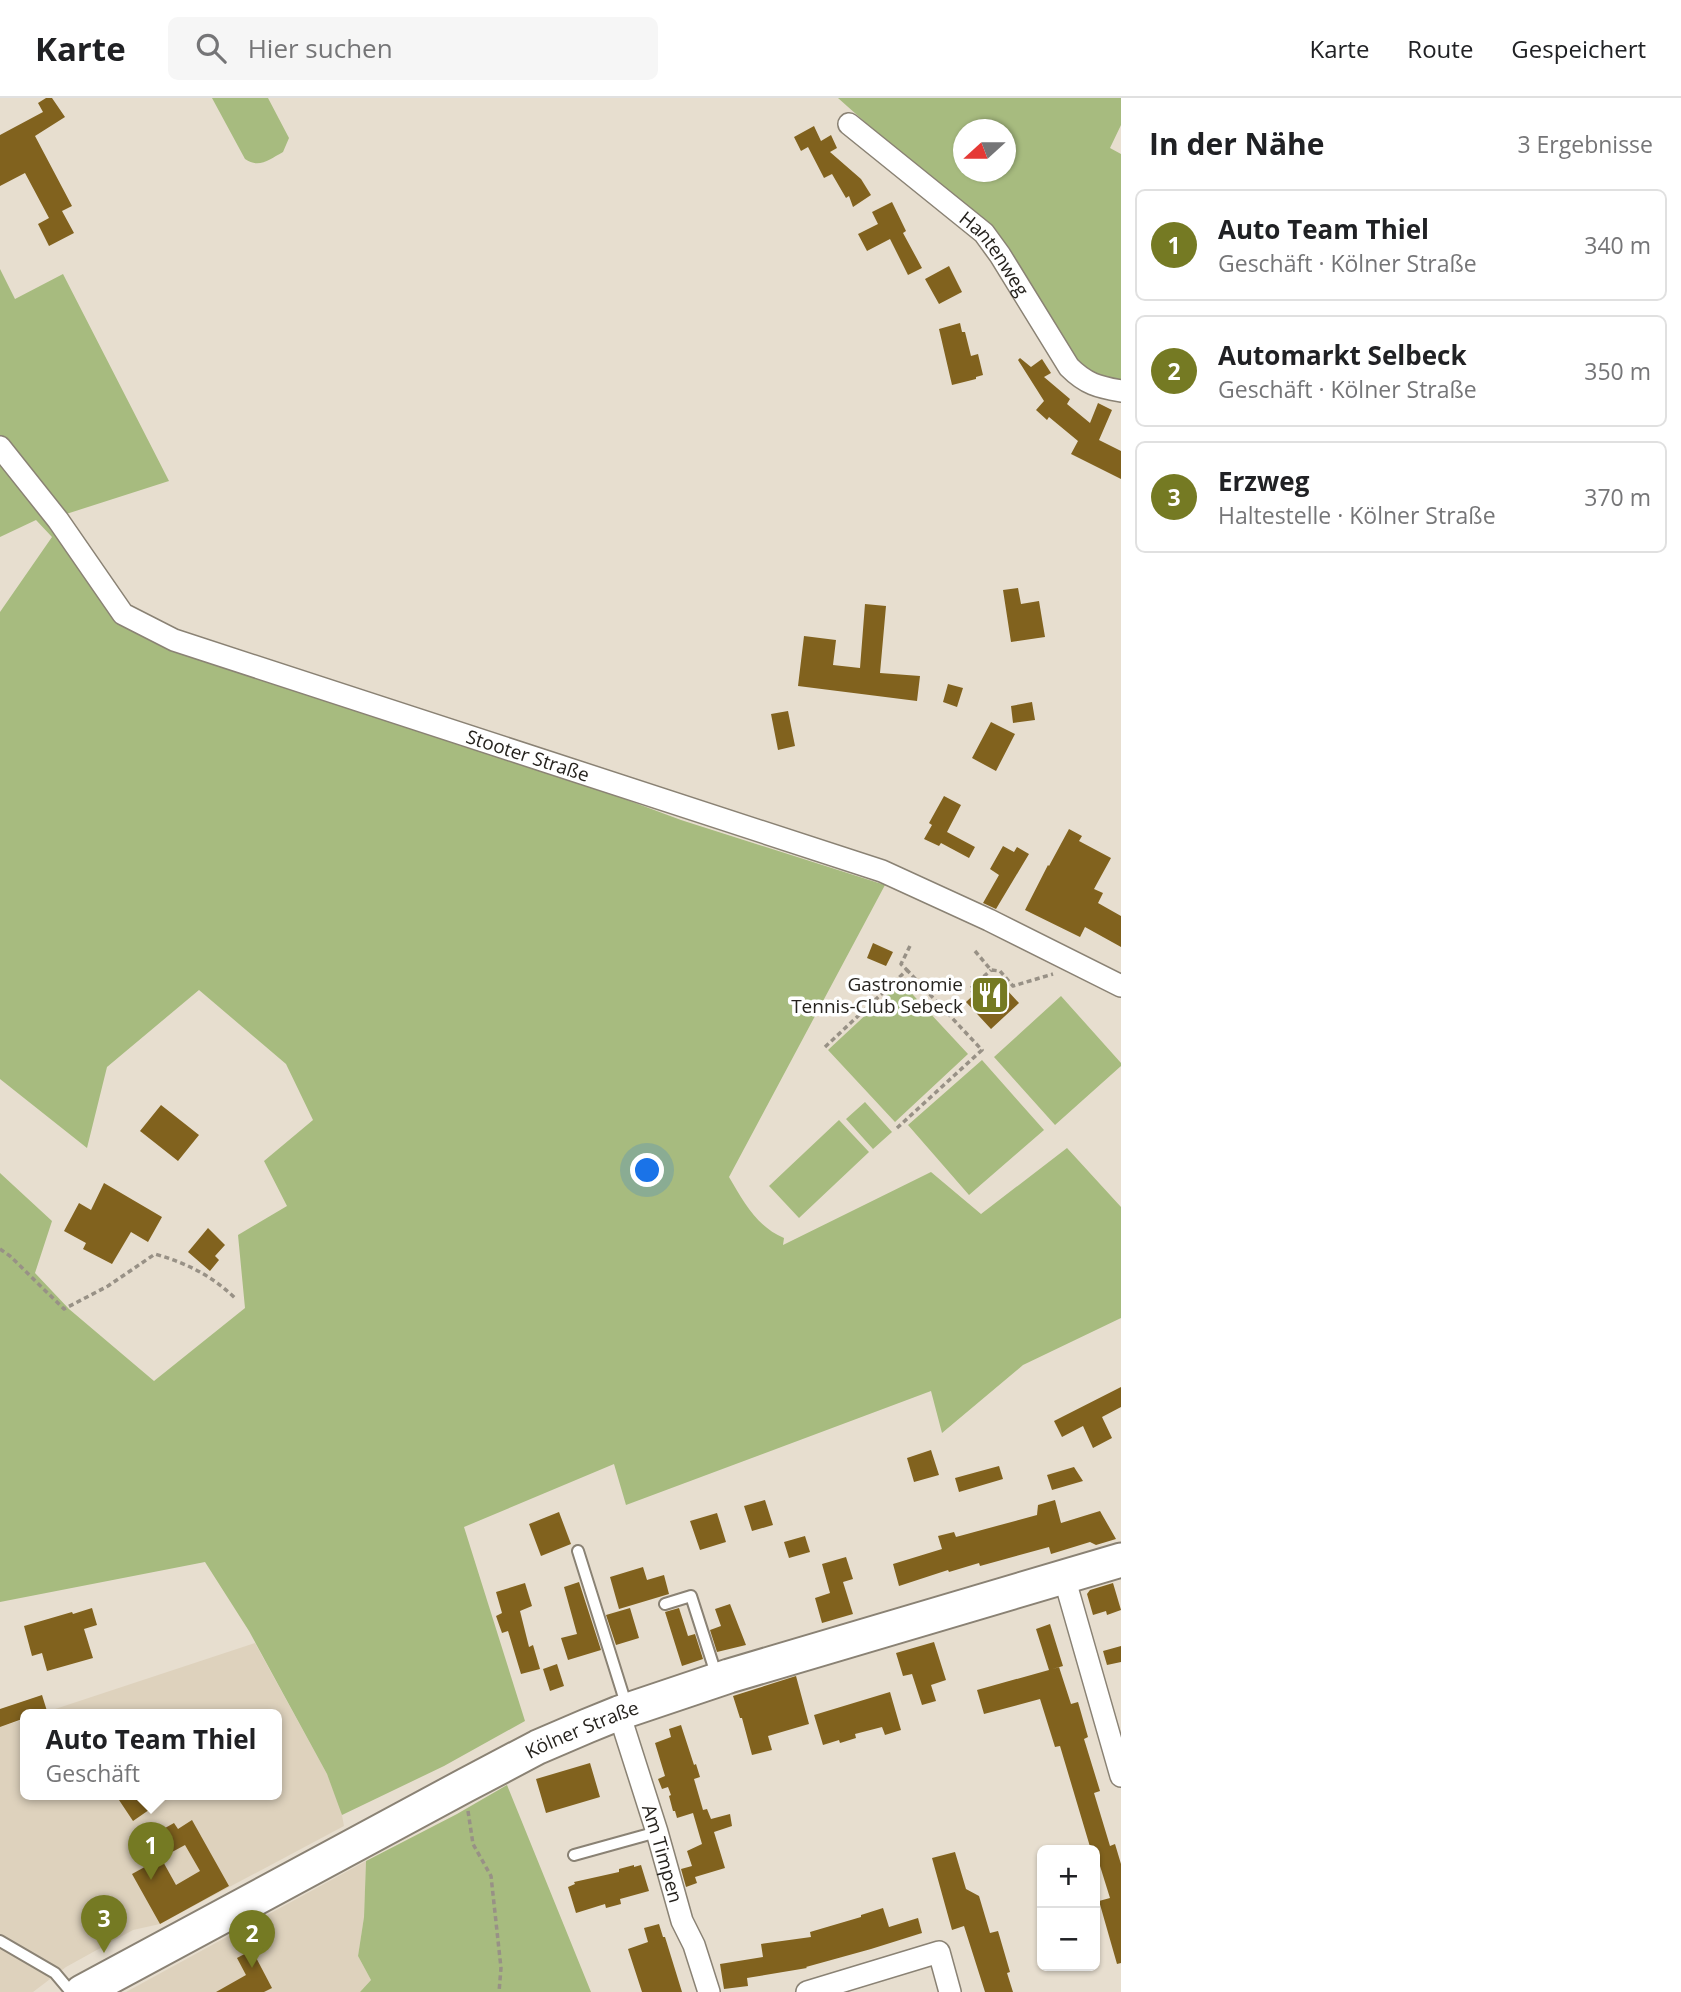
<!DOCTYPE html>
<html lang="de">
<meta charset="utf-8">
<style>
body{margin:0;font-family:"Open Sans",sans-serif;background:#f6f6f6;color:#202124}
.controls{position:absolute;right:21px;bottom:21px;display:grid;overflow:hidden;border-radius:10px;box-shadow:0 2px 5px #0004}
.controls button{width:63px;height:63px;display:grid;place-items:center;padding:0;border:0;border-bottom:2px solid #e0e0e0;background:#fff;color:#202124;font:35px sans-serif}
.compass{position:absolute;left:953px;top:21px;width:63px;height:63px;border-radius:50%;background:#fff;box-shadow:0 2px 5px #0004;rotate:249deg}
.you{position:absolute;left:648px;top:1073px;width:24px;height:24px;margin:-18px;border:5px solid #fff;border-radius:50%;background:#1a73e8;box-shadow:0 0 0 10px #1a73e833}
.badge{display:grid;place-items:center;width:46px;height:46px;border-radius:50%;background:#757a23;color:#fff;font-size:23px;font-weight:700}
.pin{position:absolute;translate:-50% -58px;filter:drop-shadow(0 2px 4px #0008)}
.pin::after{content:'';position:absolute;top:37px;width:24px;height:21px;background:inherit;clip-path:polygon(0 0,100% 0,50% 100%)}
.popup{position:absolute;left:20px;top:1611px;width:262px;height:91px;box-sizing:border-box;display:grid;place-content:center;border-radius:10px;background:#fff;filter:drop-shadow(0 2px 5px #0005);font-size:23px;white-space:nowrap;color:#757577}
.popup b{font-size:26px;color:#202124}
.popup::after{content:'';position:absolute;left:50%;top:100%;margin-left:-14px;border:14px solid transparent;border-top-color:#fff}
.list{margin:0;padding:0;list-style:none}
h2{display:flex;justify-content:space-between;align-items:center;height:91px;margin:0;padding:0 28px;font-size:30px}
h2 small{font-size:23px;font-weight:400;color:#757577}
.list li{display:grid;grid-template-columns:46px 1fr auto;gap:21px;align-items:center;box-sizing:border-box;height:112px;margin:0 14px 14px;padding:0 14px;border:2px solid #e0e0e0;border-radius:10px}
.list b{display:block;font-size:26px;white-space:nowrap}
.list p{margin:0;font-size:23px;white-space:nowrap;color:#757577}
.list em{font-size:23px;font-style:normal;color:#757577}
.icon{flex:none;width:38px;height:38px;fill:none;stroke:currentColor;stroke-width:2;stroke-linecap:round;stroke-linejoin:round}
.map{position:relative;flex:none;width:1121px;height:1894px;overflow:hidden}
header{display:flex;align-items:center;gap:42px;box-sizing:border-box;height:98px;padding:0 35px;background:#fff;border-bottom:2px solid #e0e0e0}
header strong{font-size:33px}
nav{display:flex;gap:38px;margin-inline-start:auto;font-size:24px}
.search{width:490px;height:63px;background:#f6f6f6;display:flex;align-items:center;gap:18px;box-sizing:border-box;padding:0 24px;border-radius:10px;color:#757577;font-size:26px}
main{display:flex}
aside{flex:1;background:#fff}
.map>svg:first-child{display:block}
.built{fill:#ded2bd}
.green{fill:#a7bb7f;fill-rule:evenodd}
.building{fill:#81621e;fill-rule:evenodd}
.lines{fill:none;stroke-linecap:round;stroke-linejoin:round}
.service-casing{stroke:#8a8274;stroke-width:14}
.minor-casing{stroke:#8a8274;stroke-width:24}
.primary-casing{stroke:#8a8274;stroke-width:37}
.path{stroke:#989186;stroke-width:3.5;stroke-dasharray:5 3.5;stroke-linecap:butt}
.service{stroke:#fff;stroke-width:10}
.minor{stroke:#fff;stroke-width:21}
.primary{stroke:#fff;stroke-width:33}
.labels{text-anchor:middle;dominant-baseline:central;stroke-width:7;stroke-linejoin:round;paint-order:stroke}
.street-label{font-size:19px;fill:#26231e;stroke:#fff}
.poi-label{font-size:19px;fill:#26231e;stroke:#fff;text-anchor:end}
</style>
<header>
<strong>Karte</strong>
<div class="search"><svg class="icon" aria-label="search" viewBox="0 0 24 24"><circle cx="10" cy="10" r="6"/><path d="M15 15l6 6"/></svg>Hier suchen</div>
<nav><a>Karte</a><a>Route</a><a>Gespeichert</a></nav>
</header>
<main>
<div class="map">
<svg width="1121" height="1894" viewBox="0 0 1121 1894">
<rect width="100%" height="100%" fill="#e7decf"/>
<path class="built" d="M255,1545L327,1676L341,1712L344,1728L160,1826L133,1832L66,1869L33,1894H0V1629L25,1621V1696H277V1616H40Z
M366,1763L364,1819L358,1858L371,1882L360,1894H126Z"/>
<path class="green" d="M212,0H268L289,40L283,54C270,61 259,71 245,61Z
M838,0H1121V27L1110,50L1121,56V286L1078,270L996,141ZM964,32H1006V74H964Z
M0,171L15,201L63,176L169,383L60,418L124,505L155,526L681,722L885,787L729,1079C744,1104 756,1128 784,1140L783,1147L931,1074L981,1116L1067,1050L1121,1109V1220L1023,1267L942,1335L931,1293L626,1407L614,1366L464,1429L525,1623L444,1668L342,1717L327,1676L249,1533L205,1464L0,1504V1075L52,1123L35,1175L69,1211L154,1283L245,1210L238,1137L287,1108L264,1063L313,1022L286,966L199,892L107,969L87,1050L0,981V514L52,439L36,422L0,439Z
M901,884L968,956L895,1024L828,952Z
M1061,898L1121,965V968L1055,1027L994,959Z
M982,962L1044,1032L969,1097L908,1027Z
M865,1004L892,1034L873,1051L846,1021Z
M839,1022L869,1054L799,1120L769,1088Z
M507,1687L591,1894H360L371,1882L358,1858L364,1819L366,1763L457,1716Z"/>
<path class="building" d="M46,0H52L65,19L35,38L72,108L62,113L74,135L49,148L38,126L49,120L25,75L0,88V37L43,14L38,5Z
M814,28L821,43L831,37L837,50L830,54L861,81L871,97L853,109L849,98L846,100L832,76L824,80L808,49L801,53L794,39Z
M892,104L906,133L903,135L922,170L908,177L890,141L867,153L858,136L878,126L872,114Z
M949,168L962,194L939,206L925,181Z
M960,225L962,234H965L971,258L978,256L983,277L976,279V281L952,287L939,231Z
M1020,260L1031,269L1042,261L1051,275L1044,279L1070,301L1067,306L1090,325L1098,305L1112,312L1099,342L1121,353V381L1071,356L1078,343L1049,319L1047,322L1036,312L1044,303L1018,262Z
M1018,490L1021,506L1039,503L1045,539L1011,544L1003,492Z
M865,506L886,508L880,575L920,578L917,603L798,588L804,538L836,542L833,567L860,570Z
M948,586L963,590L957,609L943,604Z
M1032,604L1035,622L1013,625L1011,608Z
M788,613L795,648L778,652L771,616Z
M991,624L1015,636L996,673L972,660Z
M944,698L961,707L947,734L975,749L969,760L941,745L939,748L924,741L932,727L929,725Z
M1069,731L1082,738L1079,743L1111,760L1094,791L1103,795L1098,805L1121,818V849L1085,829L1080,839L1025,812L1048,767L1049,768Z
M1003,748L1014,754L1017,749L1029,756L996,811L983,805L999,777L990,771Z
M873,845L893,854L886,868L867,860Z
M994,878L1019,905L991,931L966,904Z
M161,1007L199,1037L178,1063L140,1033Z
M104,1085L162,1119L148,1144L131,1134L112,1166L83,1151L86,1145L64,1133L79,1105L91,1112Z
M208,1130L225,1147L215,1158L219,1162L210,1173L188,1154Z
M1121,1289V1309L1102,1319L1112,1340L1093,1350L1083,1328L1062,1339L1054,1323Z
M931,1352L939,1377L914,1384L907,1360Z
M999,1368L1003,1381L959,1394L955,1380Z
M1074,1369L1083,1383L1052,1392L1047,1377Z
M765,1402L773,1427L752,1433L744,1408Z
M1055,1402L1061,1425L1100,1413L1116,1441L1096,1447L1090,1444L1051,1456L1049,1449L980,1468L979,1465L949,1474L948,1472L899,1488L893,1466L942,1451L938,1438L954,1434L956,1439L1037,1417L1038,1407Z
M559,1414L571,1446L541,1458L529,1426Z
M717,1415L726,1444L700,1452L690,1423Z
M805,1438L810,1454L789,1460L784,1444Z
M846,1459L853,1481L843,1484L853,1516L822,1525L815,1500L830,1495L822,1466Z
M643,1469L647,1482L664,1477L669,1496L619,1511L610,1479Z
M579,1484L601,1552L568,1562L561,1540L577,1536L564,1489Z
M525,1485L532,1508L520,1513L529,1549L533,1547L540,1571L521,1576L508,1533L502,1535L496,1518L502,1515L496,1494Z
M1113,1485L1121,1512L1107,1517L1106,1513L1093,1517L1087,1496L1090,1492Z
M730,1506L746,1547L717,1554L710,1532L721,1528L715,1511Z
M92,1510L97,1527L84,1531L93,1560L47,1573L42,1555L32,1558L24,1528L72,1514L73,1516Z
M630,1510L639,1540L616,1547L606,1517Z
M679,1510L688,1538L695,1536L703,1561L682,1568L665,1514Z
M1050,1526L1063,1568L1053,1571L1059,1569L1071,1606L1078,1604L1088,1639L1084,1641L1100,1693L1094,1695L1110,1748L1115,1746L1121,1766V1865L1117,1866L1099,1803L1110,1800L1100,1768L1096,1752H1091L1060,1648L1055,1649L1040,1601L984,1616L977,1592L1049,1572L1036,1531Z
M934,1544L946,1582L931,1587L936,1603L922,1607L912,1576L903,1578L896,1555Z
M1121,1548V1564L1107,1567L1103,1553Z
M557,1566L564,1588L550,1593L543,1571Z
M796,1578L809,1626L768,1638L772,1652L752,1657L742,1620H740L733,1598Z
M890,1594L901,1632L885,1637L882,1629L855,1636L856,1640L840,1645L839,1642L823,1647L814,1617Z
M42,1597L47,1613L38,1616H25V1620L0,1629V1611Z
M681,1627L694,1667L696,1666L700,1679L694,1681L703,1712L707,1711L711,1721L730,1716L732,1728L714,1734L725,1770L695,1779L697,1785L686,1789L681,1771L692,1768L687,1753L702,1746L693,1715L677,1720L675,1713H673L669,1698L671,1697L668,1689L662,1691L658,1681L665,1678L655,1645L671,1639L669,1631Z
M590,1665L600,1699L546,1715L536,1681Z
M115,1696H172L133,1723Z
M192,1722L229,1788L160,1826L132,1776L161,1760L149,1739L174,1725L178,1731ZM185,1747L200,1773L176,1787L161,1760Z
M955,1754L966,1791L979,1798L990,1835L998,1833L1010,1874L1007,1875L1013,1894H985L964,1828L952,1832L932,1760Z
M634,1767V1769L641,1767L649,1793L620,1801L621,1806L606,1810L605,1806L576,1815L568,1789L575,1786L574,1784L619,1774V1771Z
M883,1810L889,1829L918,1820L922,1835L871,1851L806,1869L807,1870L747,1880L748,1888L724,1891L720,1866L763,1859L761,1846L811,1839L810,1834L861,1819V1817Z
M659,1826L663,1839H665L682,1894H642L628,1851L648,1844L644,1830Z
M252,1852L272,1890L264,1894H216L246,1877L237,1860Z"/>
<g class="lines">
<g class="service-casing">
<path id="service" d="M578,1453L627,1609
M665,1506L691,1498L717,1579
M574,1757L657,1734
M0,1843L55,1875L71,1894"/>
</g>
<g class="minor-casing">
<g id="minor">
<path id="s1" d="M849,26L984,135L1000,157L1069,269C1086,286 1098,289 1121,293"/>
<path id="s2" d="M0,349L58,422L123,516L174,542L882,773L989,822L1121,888"/>
<path d="M1064,1479L1121,1678"/>
<path id="s3" d="M619,1615L657,1734L682,1823L694,1847L709,1894"/>
<path d="M807,1894L939,1854L950,1894"/>
</g>
</g>
<g class="primary-casing">
<g id="primary">
<path id="s4" d="M82,1894L464,1688L538,1649L587,1628L619,1615L729,1578L1121,1462"/>
</g>
</g>
<path class="path" d="M975,853L991,872L1000,873L1013,888L1053,876
M975,896L970,891L991,872
M825,949L907,872L901,866L911,846
M897,1030L982,952L907,872
M0,1151L10,1158L64,1211L108,1188L155,1156C186,1165 211,1177 235,1200
M468,1713L473,1746L491,1778L501,1870L499,1894"/>
<use href="#service" class="service"/>
<use href="#minor" class="minor"/>
<use href="#primary" class="primary"/>
</g>
<defs>
<g id="restaurant-square" transform="scale(2.0125)"><rect x="-9" y="-9" width="18" height="18" rx="4" fill="#757a23" stroke="#fff"/><path d="M-5-6h1v4h1v-4h1v4h1v-4h1v5L-1.5 .5V6h-2V.5L-5-1ZM5-6V6H3V1.5H1.5Q1.5-4 5-6Z" fill="#fff"/></g>
</defs>
<g fill-rule="evenodd">
<use href="#restaurant-square" x="990" y="897"/>
</g>
<g class="labels">
<g class="street-label">
<text stroke="none"><textPath href="#s1" startOffset="196">Hantenweg</textPath></text>
<text stroke="none"><textPath href="#s2" startOffset="637">Stooter Straße</textPath></text>
<text stroke="none"><textPath href="#s4" startOffset="565">Kölner Straße</textPath></text>
<text stroke="none"><textPath href="#s3" startOffset="147">Am Timpen</textPath></text>
</g>
<g class="poi-label">
<text x="963" y="886">Gastronomie<tspan x="963" dy="22">Tennis-Club Sebeck</tspan></text>
</g>
</g>
</svg>
<div class="controls">
<button>+</button>
<button>−</button>
</div>
<svg class="compass" viewBox="-18 -18 36 36"><path d="M0-13l5 13h-10z" fill="#e53935"/><path d="M0 13l5-13h-10z" fill="#757577"/></svg>
<div class="you"></div>
<div class="pin badge" style="left:151px;top:1782px">1</div>
<div class="popup"><b>Auto Team Thiel</b>Geschäft</div>
<div class="pin badge" style="left:252px;top:1870px">2</div>
<div class="pin badge" style="left:104px;top:1855px">3</div>
</div>
<aside>
<h2>In der Nähe<small>3 Ergebnisse</small></h2>
<ul class="list">
<li><span class="badge">1</span><div><b>Auto Team Thiel</b><p>Geschäft · Kölner Straße</p></div><em>340 m</em></li>
<li><span class="badge">2</span><div><b>Automarkt Selbeck</b><p>Geschäft · Kölner Straße</p></div><em>350 m</em></li>
<li><span class="badge">3</span><div><b>Erzweg</b><p>Haltestelle · Kölner Straße</p></div><em>370 m</em></li>
</ul>
</aside>
</main>
